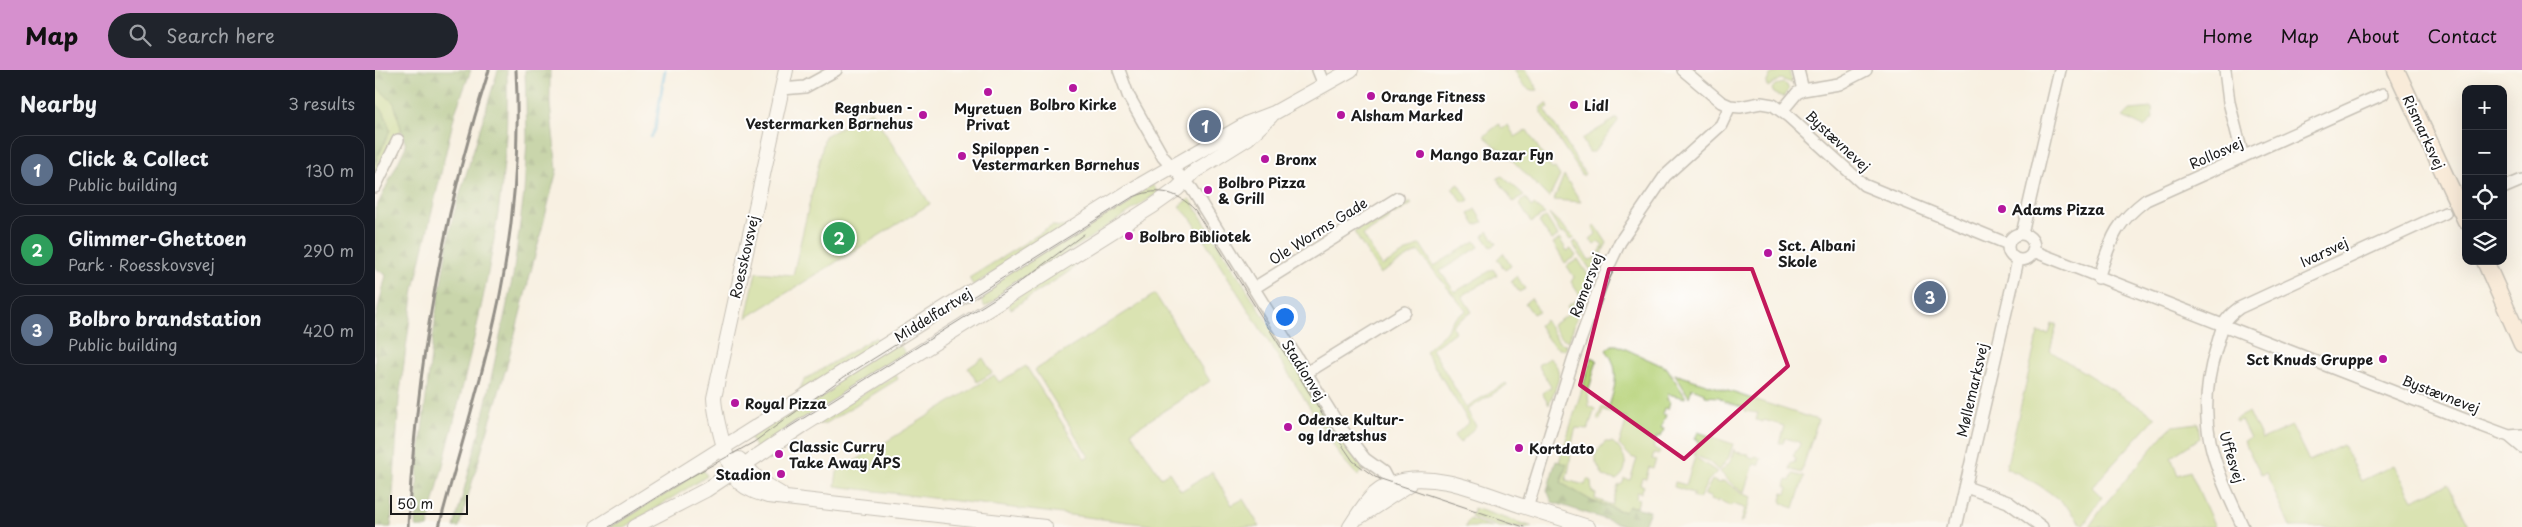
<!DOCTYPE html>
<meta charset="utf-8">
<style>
body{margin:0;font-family:"Playpen Sans",sans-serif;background:#20242c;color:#f1f3f6}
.controls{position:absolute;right:15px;top:15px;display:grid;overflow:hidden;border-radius:10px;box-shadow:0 5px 20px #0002}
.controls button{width:45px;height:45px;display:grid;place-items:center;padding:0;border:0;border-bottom:1px solid #363941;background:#171b24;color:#f1f3f6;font:25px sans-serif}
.scale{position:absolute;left:15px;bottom:12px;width:78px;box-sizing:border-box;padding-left:5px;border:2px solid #1c1c1c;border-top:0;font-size:14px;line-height:18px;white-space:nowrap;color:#1c1c1c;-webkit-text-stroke:4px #fff;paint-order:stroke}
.you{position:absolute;left:909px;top:246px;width:18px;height:18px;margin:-12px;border:4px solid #fff;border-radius:50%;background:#1a73e8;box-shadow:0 0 0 8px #1a73e833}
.badge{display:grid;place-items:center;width:32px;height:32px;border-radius:50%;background:#d690ce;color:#fff;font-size:16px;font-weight:700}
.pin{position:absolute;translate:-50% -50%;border:2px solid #fff;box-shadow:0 1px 5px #0006}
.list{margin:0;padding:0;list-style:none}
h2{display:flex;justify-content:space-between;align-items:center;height:65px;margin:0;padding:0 20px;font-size:21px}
h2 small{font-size:16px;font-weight:400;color:#9ea1a6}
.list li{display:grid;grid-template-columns:32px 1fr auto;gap:15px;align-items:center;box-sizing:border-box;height:70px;margin:0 10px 10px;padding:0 10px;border:1px solid #363941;border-radius:15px}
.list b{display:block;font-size:19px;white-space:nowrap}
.list p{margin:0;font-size:16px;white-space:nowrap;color:#9ea1a6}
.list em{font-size:16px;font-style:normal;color:#9ea1a6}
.icon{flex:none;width:28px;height:28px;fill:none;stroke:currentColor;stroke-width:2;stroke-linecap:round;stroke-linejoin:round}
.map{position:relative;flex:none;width:2147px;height:457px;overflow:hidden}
header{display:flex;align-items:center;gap:30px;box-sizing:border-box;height:70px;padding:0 25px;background:#d690ce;color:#111}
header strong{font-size:24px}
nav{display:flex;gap:28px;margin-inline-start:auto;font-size:18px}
.search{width:350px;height:45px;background:#20242c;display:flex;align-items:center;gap:12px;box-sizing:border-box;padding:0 18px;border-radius:28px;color:#9ea1a6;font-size:19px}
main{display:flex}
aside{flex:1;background:#171b24}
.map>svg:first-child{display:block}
.green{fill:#b6d278;stroke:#69774a}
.forest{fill:url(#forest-firs);stroke:#566842}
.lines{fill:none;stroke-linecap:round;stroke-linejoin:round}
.stream{stroke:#6abbe5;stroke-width:3}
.minor-casing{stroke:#8a867f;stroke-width:14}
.tertiary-casing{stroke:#8a867f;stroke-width:16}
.secondary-casing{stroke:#8a867f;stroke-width:19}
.minor{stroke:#fff;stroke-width:11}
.tertiary{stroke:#fff;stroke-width:14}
.secondary{stroke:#fbe5cf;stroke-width:16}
.tram{stroke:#1c1c1c;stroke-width:1}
.rail{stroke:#1c1c1c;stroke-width:3}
.marked{fill:none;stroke:#c2185b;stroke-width:4;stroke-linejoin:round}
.poi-dot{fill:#b5179e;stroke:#fff;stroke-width:2}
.labels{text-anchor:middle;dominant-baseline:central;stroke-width:4;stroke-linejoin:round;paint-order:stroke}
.poi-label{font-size:14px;font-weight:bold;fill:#1c1c1c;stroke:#fff;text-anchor:start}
.street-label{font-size:14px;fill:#1c1c1c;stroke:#fff}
</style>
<header>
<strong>Map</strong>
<div class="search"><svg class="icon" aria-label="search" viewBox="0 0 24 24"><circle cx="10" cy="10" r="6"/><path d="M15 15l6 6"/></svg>Search here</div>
<nav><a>Home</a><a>Map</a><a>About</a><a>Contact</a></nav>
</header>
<main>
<aside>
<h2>Nearby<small>3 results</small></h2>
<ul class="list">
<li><span class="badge" style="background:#5c6f8a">1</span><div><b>Click &amp; Collect</b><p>Public building</p></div><em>130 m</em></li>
<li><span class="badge" style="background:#2e9e5b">2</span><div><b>Glimmer-Ghettoen</b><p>Park · Roesskovsvej</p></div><em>290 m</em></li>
<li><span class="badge" style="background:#5c6f8a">3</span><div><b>Bolbro brandstation</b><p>Public building</p></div><em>420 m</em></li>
</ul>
</aside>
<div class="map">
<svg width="2147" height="457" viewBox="0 0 2147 457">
<defs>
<pattern id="forest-firs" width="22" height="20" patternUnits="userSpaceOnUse" patternTransform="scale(1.25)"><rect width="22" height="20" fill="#90b468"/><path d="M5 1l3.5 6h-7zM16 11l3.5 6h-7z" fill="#759255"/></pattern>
</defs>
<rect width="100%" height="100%" fill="#fff"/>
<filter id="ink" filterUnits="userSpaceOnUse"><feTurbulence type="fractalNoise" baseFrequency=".02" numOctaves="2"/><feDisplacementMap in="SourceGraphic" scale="10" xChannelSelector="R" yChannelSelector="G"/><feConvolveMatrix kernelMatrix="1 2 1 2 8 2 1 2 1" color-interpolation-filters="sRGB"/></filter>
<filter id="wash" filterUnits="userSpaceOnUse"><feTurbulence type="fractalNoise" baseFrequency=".0096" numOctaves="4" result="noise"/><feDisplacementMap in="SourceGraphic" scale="20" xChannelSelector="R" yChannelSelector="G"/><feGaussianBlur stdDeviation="1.12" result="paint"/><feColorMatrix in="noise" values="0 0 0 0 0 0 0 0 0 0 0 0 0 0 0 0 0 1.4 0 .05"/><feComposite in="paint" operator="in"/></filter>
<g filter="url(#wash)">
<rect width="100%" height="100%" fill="#f8f0e2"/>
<path class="green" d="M0,0L45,25L0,106Z
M1139,0H1151L1163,20C1149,22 1146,10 1139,0Z
M1405,0H1414L1417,13L1405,9L1393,17L1391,14L1395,5Z
M1408,13L1412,15L1414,20L1409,27L1399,24L1397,19L1400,15Z
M1172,33L1174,37L1170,39L1210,104L1208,106L1166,43V38Z
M1777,38L1778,49L1769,57L1748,47L1755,40Z
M496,41L555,134L371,248L381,202L418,205L450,66Z
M1242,48L1243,51L1219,82H1214L1207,69Z
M1124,54L1127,59L1133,55L1140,67L1152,60L1177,99L1180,98L1185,106L1174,128L1138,91L1109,66Z
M1189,105L1206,132L1179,130Z
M1127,106L1149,125L1138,132L1122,108Z
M1084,114L1094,130L1088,133L1077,118Z
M778,115L783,123L610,237L601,221Z
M1151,128L1156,137L1159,135L1170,144L1156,152L1144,133Z
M815,129L965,367L991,398L983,406L966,387L817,150L804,136Z
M1026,132L1029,136L1036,132L1037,134L1019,145L1015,139Z
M1100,139L1108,152L1100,155L1094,144Z
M1011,142L1015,148L988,165L1007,196L1045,174L1059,196L1100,171L1104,177L1065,201L1080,222L1118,199L1122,205L1087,226L1097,242L1077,255L1080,262L1057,279L1091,337L1131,313L1132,315L1092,340L1101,356L1085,373L1079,366L1094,352L1050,281L1070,263L1078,250L1091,241L1043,181L1005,204L979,162Z
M1174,144H1175L1200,168L1195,170L1190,163L1186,164Z
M1171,147L1183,166L1176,170L1164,152Z
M677,156L694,157L598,215L594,208Z
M1221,156L1232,173L1217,202L1197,173L1201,171L1214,190L1221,188L1228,176L1223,172L1219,175L1215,169L1221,164L1218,157Z
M1113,161L1122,174L1116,177L1108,166Z
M1185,169L1192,181L1196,179L1201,186L1190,193L1178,173Z
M1128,183L1136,196L1130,200L1122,189Z
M705,184L698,199L636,239L633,234Z
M1203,189L1215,208L1194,271L1186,268L1177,255L1196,243L1192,236L1206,227L1196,212L1199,207L1192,196Z
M1142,206L1150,219L1144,222L1136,211Z
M780,224L835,311L756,362L786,407L794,402L806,421L837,402L857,435L868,429L885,457H792L460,416L462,402L619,305L624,312L651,296L710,389L714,387L660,300Z
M1156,228L1164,241L1158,244L1150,233Z
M1170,250L1184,272L1192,275L1191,280C1176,279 1171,266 1164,255Z
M1677,254H1682L1675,281L1781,347L1717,417L1727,427L1708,456C1689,429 1661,411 1631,398L1663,263L1674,264Z
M500,267L503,273L421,327L429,310Z
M522,270L532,286L382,380L375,368Z
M1237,275H1242L1292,298L1310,326V328L1293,324L1292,330L1295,331L1293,339L1289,338L1287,344L1291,345L1286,358L1289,359L1286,367L1282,366L1278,378L1285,381L1284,384L1279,383L1277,389L1281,390L1278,398L1274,397L1271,409L1267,408L1265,414L1269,416L1266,423L1262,422L1261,428L1264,429L1262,437L1254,436L1250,442L1217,431L1186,413L1191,395L1184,392L1217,287L1222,290L1213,323L1214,336L1220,339L1213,359L1201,358C1195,375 1197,392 1191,410L1210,415L1212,409L1216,411L1217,422L1221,424L1220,429L1237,435L1243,416L1248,413L1249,409L1255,410L1262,389L1256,387L1244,375L1252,348L1228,341L1225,350L1222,349L1227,337L1233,339C1240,318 1246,299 1231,280Z
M608,288L617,303L602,312L593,298Z
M1174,288C1192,301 1180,317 1174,335L1167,323L1176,317L1163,295Z
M1300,304L1443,350L1426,403L1414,399L1416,393H1419L1421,388L1418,386L1426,373L1410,368L1408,373H1404L1409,356L1389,350L1388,352L1381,350L1383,343L1369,341L1370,338L1351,332L1344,327L1330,326V323L1317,318L1314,327Z
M521,305L523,309L450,354H434Z
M1874,342L1887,369L1917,356L1934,391L1968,375L1986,411L2019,395L2038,430L2073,414L2095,457H1915L1891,403L1886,405L1869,371L1875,368L1866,350L1861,352L1860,349Z
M1823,353L1825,368L1796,387L1803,405L1815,401L1840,457H1714L1730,434L1793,360L1798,356Z
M1323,362L1358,374L1354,387L1344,401L1333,391L1319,385L1324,370L1320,369Z
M1230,372H1237C1250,381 1257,400 1241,410L1228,406L1221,392V383Z
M1359,379V382L1374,384L1373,386L1378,388L1380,386L1386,388L1384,395L1379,394L1370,422L1360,417L1345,402L1355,392Z
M1320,387L1342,402L1333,411L1324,429L1318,427V423L1299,417L1300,412L1311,415Z
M327,398L332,406L250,457H228Z
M1418,404L1429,407L1419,438L1408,434L1406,430L1408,423L1411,424L1413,418L1410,417L1412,410L1415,411Z
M1337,410L1343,413L1350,411L1366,423L1377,427L1369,450L1366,453L1370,438L1357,434L1356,436L1344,430L1343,432L1335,430L1336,427L1329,425Z
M1099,438L1158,457H1124L1096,447Z
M1094,449L1118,457H1090Z"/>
<path class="forest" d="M0,0H96L80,43L39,219L24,330L16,457H0V251L11,205L0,198V140L31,76L19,33L0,15Z
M123,0H132C137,155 88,307 53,457H41L43,395L61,242L77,150Z
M150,0H175V34L182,100L132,295L84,457H79L105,360L138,206L149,123L152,68Z
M0,32L9,42L15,60L0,94Z
M1181,391L1192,394L1186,413L1217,431L1249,442L1254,436L1275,441L1268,457H1254L1177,432L1172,420Z"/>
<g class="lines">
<path class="stream" d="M276,67L280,60L290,0"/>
</g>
</g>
<g filter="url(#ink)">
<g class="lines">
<g class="minor-casing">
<path id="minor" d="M744,0L753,25L788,87L817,119L963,354L990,389L1008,402L1018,421
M943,0L949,15
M1308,0L1346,32L1355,36L1365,37L1386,33L1398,35L1413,46L1489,115L1633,174
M1423,0L1428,20
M1850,0L1854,32L1868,87
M407,19L430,17L461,0
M1407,41L1422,23L1428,20L1464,14L1491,0
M0,117L23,70
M2128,118L2147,110
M1647,164L1685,0
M1633 177a13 13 0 1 1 26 0a13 13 0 1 1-26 0Z
M1658,181L2086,348L2134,366L2147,365
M1723,208C1736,171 1738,155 1771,130L2008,24
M879,218L1023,128
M931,303L1030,242
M2134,366L2147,377
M1591,417L1633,432L1667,457
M1152,438L1198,290L1228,208L1245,172L1290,106L1346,55L1355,36
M1581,457L1643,190
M1868,457C1838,393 1819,351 1841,279C1847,259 1846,251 1864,238L2070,143"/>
</g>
<g class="tertiary-casing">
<path id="tertiary" d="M411,0L339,328C340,345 353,403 365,413C373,420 383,423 393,426L670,457
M364,389L386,412L406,424
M984,447L1035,414
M222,457L760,118L873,53L899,43L976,0
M259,457L331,420L427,356L778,136L802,119L820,101L873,68L896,46
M975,457C987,439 995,422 1016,414C1058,399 1108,423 1147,436C1169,443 1191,450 1213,457"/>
</g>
<g class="secondary-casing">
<path id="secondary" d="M2021,0L2091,151
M2110,191L2147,274"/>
</g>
<use href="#minor" class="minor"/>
<use href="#tertiary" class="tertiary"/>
<use href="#secondary" class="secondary"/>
<path class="tram" d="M408,361L638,217L709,164
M234,457L301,415L379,372L469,307L756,128C780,117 801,120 820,140L963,369L978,391L1000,407L1149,457"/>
<path class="rail" d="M33,457C41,301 66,149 114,0
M64,457C84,381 108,307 124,230C139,154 145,77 141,0"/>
</g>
</g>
<path d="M0 0H2147V457H0ZM1234,199H1377L1413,296L1309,389L1205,315Z" fill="#f8f0e2" fill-opacity=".55" fill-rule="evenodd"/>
<path class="marked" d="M1234,199H1377L1413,296L1309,389L1205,315Z"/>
<g class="poi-dot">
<circle cx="698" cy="18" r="5"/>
<circle cx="613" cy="22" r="5"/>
<circle cx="996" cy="26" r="5"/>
<circle cx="1199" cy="35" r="5"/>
<circle cx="548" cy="45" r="5"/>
<circle cx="966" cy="45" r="5"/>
<circle cx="1045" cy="84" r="5"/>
<circle cx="587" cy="86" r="5"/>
<circle cx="890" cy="89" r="5"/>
<circle cx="833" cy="120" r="5"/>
<circle cx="1627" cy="139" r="5"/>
<circle cx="754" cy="166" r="5"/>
<circle cx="1393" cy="183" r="5"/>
<circle cx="2008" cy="289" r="5"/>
<circle cx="360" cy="333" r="5"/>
<circle cx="913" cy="357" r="5"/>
<circle cx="1144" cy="378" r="5"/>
<circle cx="404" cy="384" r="5"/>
<circle cx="406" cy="404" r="5"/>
</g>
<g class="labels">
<g class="poi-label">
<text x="1006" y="26">Orange Fitness</text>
<text x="698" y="34" text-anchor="middle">Bolbro Kirke</text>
<text x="1209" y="35">Lidl</text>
<text x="538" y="37" text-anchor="end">Regnbuen -<tspan x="538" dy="16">Vestermarken Børnehus</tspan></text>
<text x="613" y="38" text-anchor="middle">Myretuen<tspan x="613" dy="16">Privat</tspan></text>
<text x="976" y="45">Alsham Marked</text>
<text x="597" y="78">Spiloppen -<tspan x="597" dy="16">Vestermarken Børnehus</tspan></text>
<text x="1055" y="84">Mango Bazar Fyn</text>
<text x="900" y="89">Bronx</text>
<text x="843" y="112">Bolbro Pizza<tspan x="843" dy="16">&amp; Grill</tspan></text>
<text x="1637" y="139">Adams Pizza</text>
<text x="764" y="166">Bolbro Bibliotek</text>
<text x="1403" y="175">Sct. Albani<tspan x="1403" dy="16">Skole</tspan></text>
<text x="1998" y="289" text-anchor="end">Sct Knuds Gruppe</text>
<text x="370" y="333">Royal Pizza</text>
<text x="923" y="349">Odense Kultur-<tspan x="923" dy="16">og Idrætshus</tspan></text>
<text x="414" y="376">Classic Curry<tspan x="414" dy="16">Take Away APS</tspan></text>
<text x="1154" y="378">Kortdato</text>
<text x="396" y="404" text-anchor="end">Stadion</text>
</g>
<g class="street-label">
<text transform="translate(2049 62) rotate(65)">Rismarksvej</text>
<text transform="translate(1463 71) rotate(43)">Bystævnevej</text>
<text transform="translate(1841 83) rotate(-24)">Rollosvej</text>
<text transform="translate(943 161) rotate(-32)">Ole Worms Gade</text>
<text transform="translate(1949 182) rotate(-25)">Ivarsvej</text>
<text transform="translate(369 187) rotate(-77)">Roesskovsvej</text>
<text transform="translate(1211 215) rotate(-69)">Rømersvej</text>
<text transform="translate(558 245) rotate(-32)">Middelfartvej</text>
<text transform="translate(929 300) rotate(58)">Stadionvej</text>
<text transform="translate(1597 320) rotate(-77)">Møllemarksvej</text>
<text transform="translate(2066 324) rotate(21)">Bystævnevej</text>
<text transform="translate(1857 387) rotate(73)">Uffesvej</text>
</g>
</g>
</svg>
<div class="controls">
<button>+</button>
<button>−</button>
<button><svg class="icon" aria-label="locate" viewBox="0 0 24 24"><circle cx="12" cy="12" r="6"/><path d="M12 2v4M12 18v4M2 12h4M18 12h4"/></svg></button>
<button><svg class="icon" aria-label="layers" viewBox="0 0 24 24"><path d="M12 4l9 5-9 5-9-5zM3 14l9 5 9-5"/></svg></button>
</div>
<div class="scale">50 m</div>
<div class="you"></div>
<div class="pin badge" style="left:830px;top:56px;background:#5c6f8a">1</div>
<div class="pin badge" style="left:464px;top:168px;background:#2e9e5b">2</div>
<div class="pin badge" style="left:1555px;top:227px;background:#5c6f8a">3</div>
</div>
</main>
